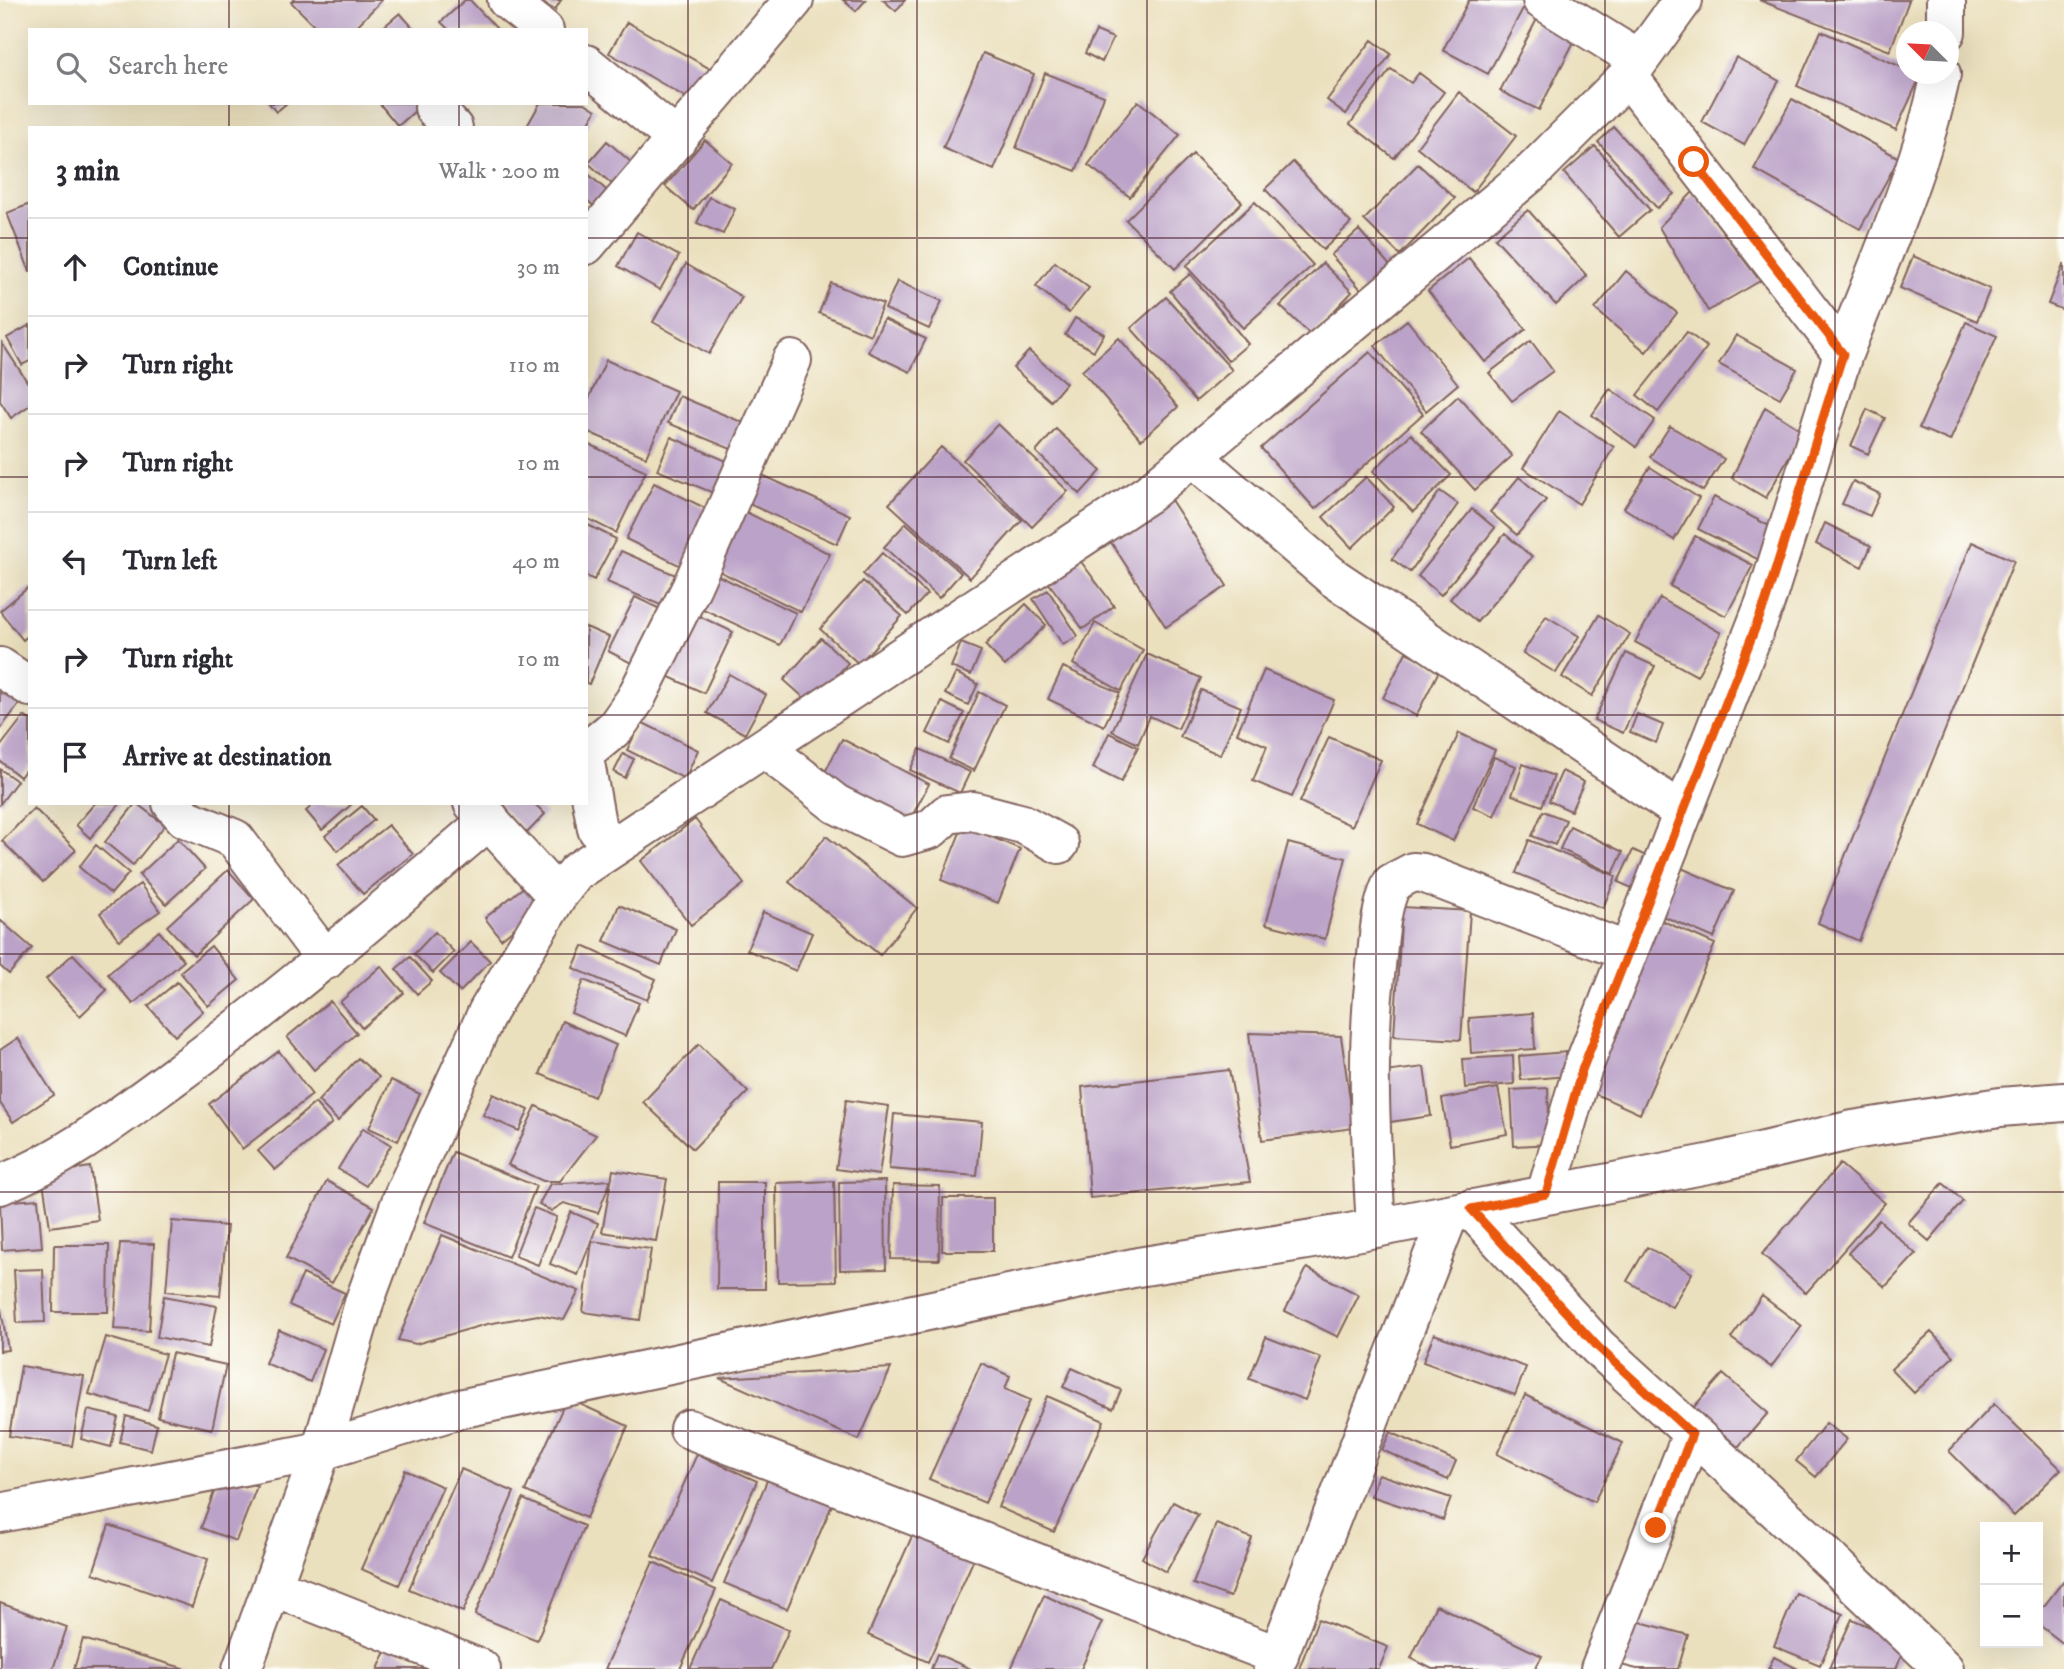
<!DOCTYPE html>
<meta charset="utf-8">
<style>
body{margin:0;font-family:"IM FELL DW Pica",serif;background:#f2f2f3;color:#2b2b33}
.controls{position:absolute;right:21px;bottom:21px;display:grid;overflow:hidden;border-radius:0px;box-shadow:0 7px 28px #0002}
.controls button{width:63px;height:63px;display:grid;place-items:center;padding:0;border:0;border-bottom:2px solid #e1e1e2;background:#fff;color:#2b2b33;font:35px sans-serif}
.compass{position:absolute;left:1896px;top:21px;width:63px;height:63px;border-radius:50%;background:#fff;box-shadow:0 7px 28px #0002;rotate:294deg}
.stop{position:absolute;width:21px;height:21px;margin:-16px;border:5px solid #ea580c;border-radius:50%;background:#fff}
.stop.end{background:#ea580c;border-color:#fff;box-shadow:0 2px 7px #0008}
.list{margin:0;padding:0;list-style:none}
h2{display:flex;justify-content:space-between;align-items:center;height:91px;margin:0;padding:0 28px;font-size:30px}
h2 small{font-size:23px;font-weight:400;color:#7c7c81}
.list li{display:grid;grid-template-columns:46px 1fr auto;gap:21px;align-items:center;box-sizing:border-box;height:98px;padding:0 28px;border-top:2px solid #e1e1e2}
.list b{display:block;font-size:26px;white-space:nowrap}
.list em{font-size:23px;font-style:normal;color:#7c7c81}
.icon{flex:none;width:38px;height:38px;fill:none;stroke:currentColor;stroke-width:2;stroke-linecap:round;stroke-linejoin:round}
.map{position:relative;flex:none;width:2064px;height:1669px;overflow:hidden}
.search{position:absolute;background:#fff;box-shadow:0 7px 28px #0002;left:28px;top:28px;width:560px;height:77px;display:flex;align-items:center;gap:18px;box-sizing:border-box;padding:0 24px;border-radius:0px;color:#7c7c81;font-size:26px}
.panel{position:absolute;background:#fff;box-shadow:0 7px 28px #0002;left:28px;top:126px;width:560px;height:679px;border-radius:0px}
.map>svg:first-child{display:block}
.building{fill:#bba2c8}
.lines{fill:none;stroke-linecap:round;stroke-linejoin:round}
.street-casing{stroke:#82635e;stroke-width:42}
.street{stroke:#fff;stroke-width:38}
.route{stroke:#ea580c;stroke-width:9}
.grid{fill:none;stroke:#4a1f2b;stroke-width:2;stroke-opacity:0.55}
</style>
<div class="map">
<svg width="2064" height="1669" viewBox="0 0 2064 1669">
<rect width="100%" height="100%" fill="#fdfcf7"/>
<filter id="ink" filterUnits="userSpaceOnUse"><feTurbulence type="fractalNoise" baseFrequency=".0143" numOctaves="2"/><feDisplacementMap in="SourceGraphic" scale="14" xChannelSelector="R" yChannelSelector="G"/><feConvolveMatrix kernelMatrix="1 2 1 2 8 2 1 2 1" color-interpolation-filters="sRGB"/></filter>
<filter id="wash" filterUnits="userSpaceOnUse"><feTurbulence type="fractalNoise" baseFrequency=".00686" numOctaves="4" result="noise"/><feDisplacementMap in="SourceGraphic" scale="28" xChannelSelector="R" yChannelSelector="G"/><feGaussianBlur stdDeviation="1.57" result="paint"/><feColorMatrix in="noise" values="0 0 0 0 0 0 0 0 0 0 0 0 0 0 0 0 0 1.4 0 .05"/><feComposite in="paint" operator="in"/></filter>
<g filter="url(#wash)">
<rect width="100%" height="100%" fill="#ebe0be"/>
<g id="blocks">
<path class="building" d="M294,0H382L353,30H319L291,2Z
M465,0H470L498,30H449L441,22Z
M538,0H561L555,10Z
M843,0H866L856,11Z
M883,0H905L896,11Z
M1469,0L1527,1L1488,74L1443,50Z
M1759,0H1909L1890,51Z
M400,13L415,30H380Z
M1538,17L1577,36L1539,110L1500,91Z
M627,22L712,70L694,102L609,53Z
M1096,31L1113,38L1102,62L1085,53Z
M1821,31L1906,69V74L1921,75L1896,130L1797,86Z
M1372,40L1391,54L1346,114L1327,100Z
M983,53L1034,74L994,170L943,148Z
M1736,57L1779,81L1744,145L1702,122Z
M1391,69L1411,83L1419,73L1444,92L1394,158L1350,124Z
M1045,73L1104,96L1076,171L1016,148Z
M1459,92L1516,136L1473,192L1417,147Z
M1792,99L1899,158L1860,229L1754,169Z
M1138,101L1180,135L1130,197L1088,165Z
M269,103H287L276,112Z
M379,103H424L398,126Z
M540,103H585L596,110L586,128H526Z
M1614,127L1674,194L1657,208L1598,142Z
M705,140L732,163L693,210L665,186Z
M607,141L640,170L621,192L588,163Z
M1595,146L1650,210L1619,237L1564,173Z
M1193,154L1242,202L1175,269L1126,220Z
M1293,162L1351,223L1323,250L1265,189Z
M1418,164L1455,198L1400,255L1364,220Z
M586,172L614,197L600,212L586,199Z
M1693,192L1760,281L1708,311L1659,227Z
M709,197L735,209L723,234L697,223Z
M1255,202L1313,265L1243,328L1186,266Z
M30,204V272L7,213Z
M1528,210L1587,276L1556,305L1495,238Z
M1359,230L1392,268L1364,293L1331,255Z
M637,232L679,256L660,290L618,266Z
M1913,256L1990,289L1977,321L1900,288Z
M1469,258L1526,329L1485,362L1428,291Z
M1055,262L1089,288L1069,313L1036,286Z
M1323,263L1352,292L1311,335L1280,306Z
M2064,263V310L2048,304Z
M686,264L742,297L709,354L653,322Z
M1626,271L1677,313L1646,352L1595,309Z
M1190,274L1248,344L1228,361L1170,291Z
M897,281L942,301L929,329L885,309Z
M831,283L883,304L870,335L819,313Z
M1166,297L1232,370L1196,401L1131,328Z
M1075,318L1104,334L1094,351L1065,335Z
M884,319L926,339L910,372L868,352Z
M1407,320L1458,384L1426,411L1375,346Z
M1966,322L1997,336L1950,441L1919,428Z
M30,325V361L22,365L7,338Z
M1687,332L1707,347L1658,412L1637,395Z
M1736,335L1797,369L1780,398L1719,364Z
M1119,338L1178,407L1141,440L1082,371Z
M1531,341L1553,371L1512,401L1489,373Z
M2,343L30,386V405L11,418L0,401Z
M1029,351L1066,383L1051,401L1013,368Z
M1370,352L1423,414L1315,509L1261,448Z
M606,360L676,391L646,457L586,431V405Z
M1610,389L1655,420L1636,447L1592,415Z
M679,396L749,425L738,452L668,423Z
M1458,396L1512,456L1475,490L1421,431Z
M1765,407L1803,431L1766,498L1732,478Z
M1867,409L1885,418L1868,454L1851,446Z
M1559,411L1614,447L1579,504L1523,468Z
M998,424L1068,491L1032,527L963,460Z
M1670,426L1724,459L1703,491L1650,457Z
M1056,429L1101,471L1080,494L1036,452Z
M1411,434L1451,475L1413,512L1373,471Z
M671,437L729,462L716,494L657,470Z
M586,443L646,471L616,533L586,518Z
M941,447L1022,520L970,578L889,504Z
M1650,467L1699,498L1674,540L1624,508Z
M762,475L850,515L837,544L749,504Z
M1366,477L1394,507L1352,548L1323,517Z
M1519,477L1546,500L1517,535L1490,512Z
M1853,481L1880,494L1870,516L1842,504Z
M654,483L713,512L685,568L626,539Z
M1440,491L1458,504L1410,572L1392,559Z
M1714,497L1779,531L1763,562L1698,529Z
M1171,500L1227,586L1166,627L1109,539Z
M1472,509L1495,528L1441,595L1418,576Z
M742,510L830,554L801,612L713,568Z
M906,523L961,573L939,598L884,547Z
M1825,523L1871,546L1862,567L1816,544Z
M586,524L616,539L594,580L586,576Z
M1505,534L1532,557L1477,622L1450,599Z
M1695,536L1753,565L1726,616L1670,586Z
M1972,542L2014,561L1859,941L1818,923Z
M621,551L678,576L665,607L607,582Z
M882,553L927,594L908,615L863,574Z
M1079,559L1114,606L1083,629L1048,582Z
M717,575L796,613L780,645L701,608Z
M863,581L902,616L859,664L820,629Z
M30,586V634L23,640L0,611Z
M1048,590L1078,636L1063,645L1033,599Z
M635,597L660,609L633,664L608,651Z
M1660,598L1721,633L1697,676L1635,642Z
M1026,604L1046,625L1005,666L985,645Z
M695,614L733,632L704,693L667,676Z
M1599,615L1630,634L1592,696L1562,677Z
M1546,616L1579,636L1556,673L1523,653Z
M1095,623L1143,650L1121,691L1073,664Z
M586,627L609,637L589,684L586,683Z
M821,638L848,663L811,704L784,680Z
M961,643L981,651L971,675L951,667Z
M1406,652L1440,669L1416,716L1383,698Z
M1626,653L1655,666L1623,733L1594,720Z
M1147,654L1201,678L1178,729L1150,716L1138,744L1112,731Z
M1063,667L1120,693L1104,726L1048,699Z
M1264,670L1334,700L1292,797L1253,781L1267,746L1237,733Z
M956,673L978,684L968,705L945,694Z
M729,674L766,695L745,734L707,713Z
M0,689L21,702L0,729Z
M1201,690L1241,707L1220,755L1180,737Z
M979,692L1005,705L974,771L949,759Z
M942,702L964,713L949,744L927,733Z
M1637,714L1663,725L1656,743L1630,732Z
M24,716L30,720V764L20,777L0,761V747Z
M641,722L698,750L685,779L627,750Z
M1109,733L1138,747L1121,782L1093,768Z
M1459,733L1495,750L1453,841L1417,824Z
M1329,737L1381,760L1352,826L1300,802Z
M842,739L929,784L910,820L823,776Z
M920,749L970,772L960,793L910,770Z
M623,754L634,759L625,778L614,772Z
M1494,757L1516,766L1494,816L1473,807Z
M1523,764L1554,776L1542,806L1512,795Z
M0,769L17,781L0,804Z
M1562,771L1584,782L1571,811L1549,801Z
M95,803H121L90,838L76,825Z
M136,803L165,825L133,865L105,842Z
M315,803H353L322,830L306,811Z
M498,803H534L545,814L527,833Z
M362,806L374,820L338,851L325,836Z
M34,808L76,850L43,882L2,841Z
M1543,811L1566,820L1555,845L1532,836Z
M695,819L744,884L691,925L641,861Z
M388,825L413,854L363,894L338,865Z
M963,825L1020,849L998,903L941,880Z
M1570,826L1623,852L1613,874L1560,849Z
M826,836L917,908L880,955L789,882Z
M178,839L205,869L166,904L139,875Z
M1529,840L1616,876L1603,908L1516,873Z
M1288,843L1346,858L1325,939L1266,924Z
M96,845L129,873L111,894L79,867Z
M1633,850L1646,856L1632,888L1618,882Z
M1679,867L1734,891L1714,938L1658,914Z
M228,870L254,899L194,955L167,926Z
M140,884L160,911L119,940L100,913Z
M525,886L541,906L501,939L485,918Z
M619,905L676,929L661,965L604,941Z
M1402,907L1470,911L1461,1040L1394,1036Z
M763,912L812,933L796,971L747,950Z
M1656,918L1715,944L1640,1114L1582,1088Z
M0,920L32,948L9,974L0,966Z
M159,931L184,961L133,1004L108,974Z
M435,932L454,952L433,973L414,954Z
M471,942L490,961L460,992L440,973Z
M211,946L239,980L208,1006L180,972Z
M583,946L656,979L647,1000L573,968Z
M73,954L107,990L80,1016L46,979Z
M410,957L432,981L417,994L396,969Z
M381,966L404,993L362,1028L340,1002Z
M584,980L639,1003L625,1036L571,1013Z
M177,982L203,1011L175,1036L148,1006Z
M330,1001L357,1033L314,1070L287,1037Z
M1533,1013L1535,1049L1471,1053L1469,1018Z
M562,1021L616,1045L594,1097L540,1074Z
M1249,1033L1341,1036L1354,1128L1262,1140Z
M18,1038L54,1095L13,1122L0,1103V1050Z
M699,1044L748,1092L693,1149L643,1102Z
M279,1051L312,1095L242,1149L209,1104Z
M1566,1052L1568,1076L1521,1080L1519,1056Z
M1513,1056L1514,1084L1465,1088L1463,1059Z
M358,1058L379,1077L338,1121L318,1101Z
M1424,1067L1431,1116L1390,1122L1384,1072Z
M1229,1070L1250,1182L1090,1198L1082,1087Z
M391,1080L420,1094L398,1141L369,1128Z
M1498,1088L1507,1134L1450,1145L1442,1099Z
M1548,1088L1550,1144L1514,1146L1511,1090Z
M493,1094L529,1110L519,1131L483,1115Z
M846,1100L889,1106L879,1175L836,1169Z
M315,1103L332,1123L275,1170L258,1151Z
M536,1106L596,1135L560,1181H543L508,1165Z
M894,1114L982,1122L977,1176L889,1169Z
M363,1128L391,1145L366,1186L338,1169Z
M453,1152L536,1186L508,1257L424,1223Z
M1840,1164L1885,1203L1806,1293L1762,1254Z
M90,1167L98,1220L50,1227L42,1175Z
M613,1170L667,1179L656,1241L602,1232Z
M611,1180L598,1213L564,1203L551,1211L539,1204L550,1184Z
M327,1181L374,1207L332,1283L286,1258Z
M834,1181L836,1281L778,1282L776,1183Z
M885,1181L886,1269L840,1270L839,1182Z
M718,1182H765V1289H717Z
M1943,1183L1963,1201L1929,1241L1908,1223Z
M893,1185L940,1186L939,1260L891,1259Z
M943,1198H993V1251H942Z
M38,1199L42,1247L2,1250L0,1202Z
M534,1208L557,1217L538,1265L515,1256Z
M571,1212L598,1223L578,1275L550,1264Z
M1879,1220L1916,1254L1885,1287L1848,1253Z
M172,1221L227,1226L220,1296L166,1291Z
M442,1235L579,1291L564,1320L538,1315L487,1324L416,1344L398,1340Z
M592,1241L651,1249L640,1320L583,1312Z
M120,1243L154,1244L149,1331L114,1329Z
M54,1245H109L108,1312H53Z
M1647,1247L1692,1273L1672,1307L1627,1281Z
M1307,1268L1359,1295L1338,1337L1285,1311Z
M43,1269L45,1322L17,1323L14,1270Z
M303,1274L345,1293L331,1324L289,1305Z
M164,1296L217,1306L209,1347L157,1337Z
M1762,1296L1802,1326L1771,1367L1731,1338Z
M1,1309L8,1350L0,1351V1310Z
M279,1330L323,1349L310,1382L265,1363Z
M1931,1332L1954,1356L1914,1393L1891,1369Z
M1434,1334L1526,1367L1515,1395L1423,1362Z
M106,1337L165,1354L148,1411L89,1394Z
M1266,1337L1321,1358L1305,1400L1249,1379Z
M172,1353L226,1365L212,1429L158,1417Z
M981,1363L1010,1376L1005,1389L1030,1400L985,1503L929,1479Z
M21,1366L84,1376L72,1446L9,1436Z
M891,1368L859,1440L719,1378Z
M1072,1368L1121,1390L1113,1409L1063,1387Z
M1723,1374L1768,1413L1738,1447L1693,1408Z
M1525,1395L1623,1443L1594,1502L1497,1454Z
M1047,1396L1104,1421L1054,1532L998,1507Z
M567,1398L628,1426L586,1518L525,1491Z
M1994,1404L2061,1469L2014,1516L1949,1451Z
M88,1410L118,1417L111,1447L81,1439Z
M126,1416L157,1425L151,1450L120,1442Z
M1826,1423L1847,1439L1816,1477L1796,1461Z
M1390,1432L1456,1461L1448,1480L1382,1450Z
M697,1454L757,1481L712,1583L652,1556Z
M461,1469L514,1492L463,1612L409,1589Z
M405,1470L443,1487L399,1585L361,1569Z
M771,1471L835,1498L787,1609L724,1583Z
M221,1473L257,1486L236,1541L201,1528Z
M1378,1474L1451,1498L1443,1520L1371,1496Z
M523,1499L584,1526L537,1640L475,1615Z
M1173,1502L1198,1515L1166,1572L1142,1558Z
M1216,1524L1252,1538L1230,1597L1193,1584Z
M109,1525L208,1559L192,1607L93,1573Z
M917,1525L977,1552L928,1662L868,1635Z
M653,1562L716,1590L680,1669H605Z
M2064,1580V1644L2038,1624V1614Z
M1796,1593L1843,1614L1820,1665L1774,1646Z
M1044,1595L1102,1622L1081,1669H1011Z
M721,1600L789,1630L771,1669H690Z
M0,1603L67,1627L53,1669H0Z
M1436,1605L1542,1656L1535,1669H1432L1411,1658Z
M1318,1619L1388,1647L1379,1669H1299Z
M1852,1619L1907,1643L1896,1669L1829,1668Z
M1633,1620L1688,1635L1678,1669H1637L1621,1665Z
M83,1639L183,1668V1669H74Z
M388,1647L437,1669H378Z
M937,1654L971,1669H931Z
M1774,1657L1798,1669H1768Z"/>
</g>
</g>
<g filter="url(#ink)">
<use href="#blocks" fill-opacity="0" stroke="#82635e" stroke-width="2"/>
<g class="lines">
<g class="street-casing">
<path id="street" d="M507,0L544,30
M1542,0L1639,60
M1946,0V32
M586,64L677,139
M434,108L453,128
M586,245L794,0
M1843,354C1879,262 1921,170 1941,74
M1193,457L1334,578L1682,812
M0,667L30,687
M764,748L836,804L902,837L931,829L947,814L973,811L1023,824L1059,844
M586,752L616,727L635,700L692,586L792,360
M586,768L597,829L612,846
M172,803L185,818L235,839L326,960
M473,803L557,896
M0,1185C65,1159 120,1116 176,1075C285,995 387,907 490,819
M1546,1194L1582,1070L1765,603L1843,354L1628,76
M1471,1209L1598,1347L1805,1536L1944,1669
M1376,1228C1371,1137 1365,1058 1376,966C1379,937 1380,909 1392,883L1413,872L1423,873L1628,952
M689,1429L1279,1656
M0,1513L321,1451L459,1409L1138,1267L1344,1234L1713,1163L1853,1130L2000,1107L2064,1102
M272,1586L481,1669
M242,1669L321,1451L365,1300L404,1194L488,1011L557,896L576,872L1149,493L1533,171L1628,76L1683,0
M1273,1669L1449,1214
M1600,1669L1692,1434"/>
</g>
<use href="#street" class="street"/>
</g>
</g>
<g class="lines" filter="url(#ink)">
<path class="route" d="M1656,1528L1692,1434L1598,1347L1471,1209L1546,1194L1582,1070L1765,603L1843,354L1694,162"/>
</g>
<path class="grid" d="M229,0V30M459,0V30M688,0V1669M917,0V1669M1147,0V1669M1376,0V1669M1605,0V1669M1835,0V1669M229,103V128M459,103V128M0,238H30M586,238H2064M0,477H30M586,477H2064M0,715H30M586,715H2064M229,803V1669M459,803V1669M0,954H2064M0,1192H2064M0,1431H2064"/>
</svg>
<div class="controls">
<button>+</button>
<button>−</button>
</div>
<svg class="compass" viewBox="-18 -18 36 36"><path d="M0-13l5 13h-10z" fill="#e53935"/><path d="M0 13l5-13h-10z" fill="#7c7c81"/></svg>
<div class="stop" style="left:1694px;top:162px"></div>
<div class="stop end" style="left:1656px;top:1528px"></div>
<div class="search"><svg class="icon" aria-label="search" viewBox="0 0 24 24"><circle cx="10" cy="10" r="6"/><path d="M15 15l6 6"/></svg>Search here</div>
<section class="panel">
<h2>3 min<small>Walk · 200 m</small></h2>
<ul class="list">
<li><svg class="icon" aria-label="ahead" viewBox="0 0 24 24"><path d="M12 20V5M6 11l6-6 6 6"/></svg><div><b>Continue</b></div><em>30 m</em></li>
<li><svg class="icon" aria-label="right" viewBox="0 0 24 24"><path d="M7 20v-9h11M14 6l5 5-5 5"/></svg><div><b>Turn right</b></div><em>110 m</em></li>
<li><svg class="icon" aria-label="right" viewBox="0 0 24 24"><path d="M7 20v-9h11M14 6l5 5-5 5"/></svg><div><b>Turn right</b></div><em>10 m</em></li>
<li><svg class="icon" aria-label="left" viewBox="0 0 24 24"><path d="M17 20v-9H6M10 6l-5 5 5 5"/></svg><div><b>Turn left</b></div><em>40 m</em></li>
<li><svg class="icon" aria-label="right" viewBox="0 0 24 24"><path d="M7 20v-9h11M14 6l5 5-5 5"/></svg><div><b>Turn right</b></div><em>10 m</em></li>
<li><svg class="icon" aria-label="arrive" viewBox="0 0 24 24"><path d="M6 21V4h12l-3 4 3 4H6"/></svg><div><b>Arrive at destination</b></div></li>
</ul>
</section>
</div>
